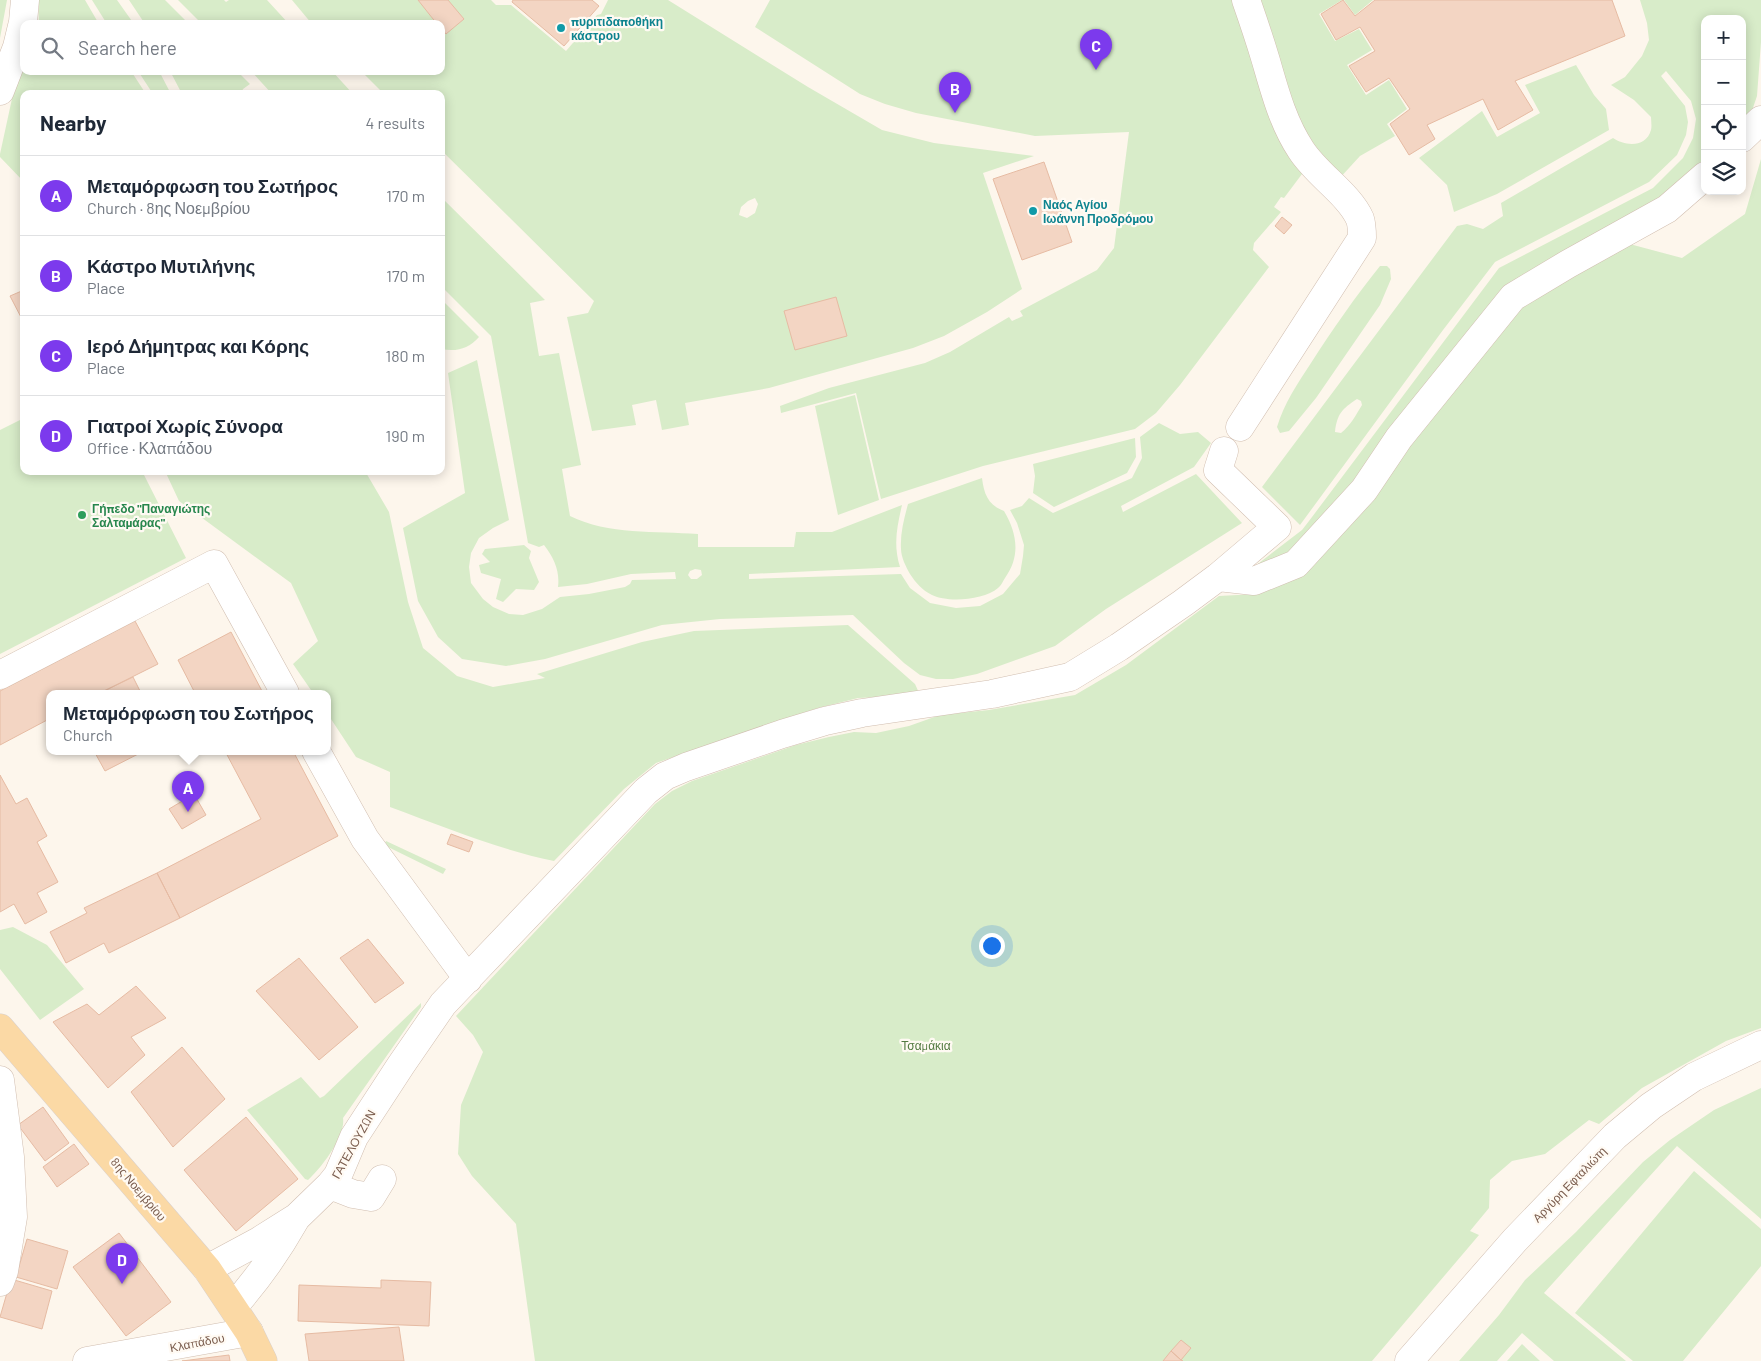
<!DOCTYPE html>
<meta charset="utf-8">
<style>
body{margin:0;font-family:Barlow,sans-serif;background:#f2f2f3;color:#1f2937}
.controls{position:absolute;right:15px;top:15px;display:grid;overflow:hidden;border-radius:10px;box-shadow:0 2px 12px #0003}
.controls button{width:45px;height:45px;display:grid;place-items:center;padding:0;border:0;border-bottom:1px solid #e0e1e3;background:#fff;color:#1f2937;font:25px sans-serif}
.you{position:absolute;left:991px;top:945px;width:18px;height:18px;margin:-12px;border:4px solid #fff;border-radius:50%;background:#1a73e8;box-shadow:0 0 0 8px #1a73e833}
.badge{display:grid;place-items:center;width:32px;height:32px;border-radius:50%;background:#7c3aed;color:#fff;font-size:16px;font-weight:700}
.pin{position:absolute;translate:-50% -41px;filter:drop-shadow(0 1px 2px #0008)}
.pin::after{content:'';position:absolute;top:26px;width:18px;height:15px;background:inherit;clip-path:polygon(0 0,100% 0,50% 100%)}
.popup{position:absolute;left:46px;top:690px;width:285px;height:65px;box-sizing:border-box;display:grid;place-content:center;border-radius:10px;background:#fff;filter:drop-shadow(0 1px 4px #0005);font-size:16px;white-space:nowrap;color:#747a83}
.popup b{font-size:19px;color:#1f2937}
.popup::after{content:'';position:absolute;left:50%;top:100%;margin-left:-10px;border:10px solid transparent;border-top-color:#fff}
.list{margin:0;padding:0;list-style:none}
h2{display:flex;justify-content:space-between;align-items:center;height:65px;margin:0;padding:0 20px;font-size:21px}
h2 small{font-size:16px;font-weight:400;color:#747a83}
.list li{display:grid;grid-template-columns:32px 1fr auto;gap:15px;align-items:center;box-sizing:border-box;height:80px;padding:0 20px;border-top:1px solid #e0e1e3}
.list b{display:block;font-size:19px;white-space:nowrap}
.list p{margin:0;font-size:16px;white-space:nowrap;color:#747a83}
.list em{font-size:16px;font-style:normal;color:#747a83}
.icon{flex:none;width:28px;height:28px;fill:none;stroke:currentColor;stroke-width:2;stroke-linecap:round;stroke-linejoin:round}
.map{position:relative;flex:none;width:1761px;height:1361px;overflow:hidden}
.search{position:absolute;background:#fff;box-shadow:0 2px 12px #0003;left:20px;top:20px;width:425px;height:55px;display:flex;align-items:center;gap:12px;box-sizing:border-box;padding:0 18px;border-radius:10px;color:#747a83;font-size:19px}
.panel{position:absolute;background:#fff;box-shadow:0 2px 12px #0003;left:20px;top:90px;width:425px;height:385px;border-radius:10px}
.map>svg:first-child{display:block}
.green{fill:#d8ecc9;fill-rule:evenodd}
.building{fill:#f3d5c3;stroke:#e6bba3}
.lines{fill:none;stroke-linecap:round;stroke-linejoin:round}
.minor-casing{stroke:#d1beb0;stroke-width:29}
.major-casing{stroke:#dad1cd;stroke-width:29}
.minor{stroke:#fff;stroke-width:28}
.major{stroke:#fbd9a5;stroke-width:28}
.culture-dot{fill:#0f9aa8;stroke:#fffaf3;stroke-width:2}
.leisure-dot{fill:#2e9e5b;stroke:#fffaf3;stroke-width:2}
.labels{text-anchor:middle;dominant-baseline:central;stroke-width:4.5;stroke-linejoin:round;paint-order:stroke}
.culture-label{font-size:12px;font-weight:bold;fill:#0d838f;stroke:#fffaf3;text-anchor:start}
.leisure-label{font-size:12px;font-weight:bold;fill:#27864d;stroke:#fffaf3;text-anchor:start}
.park-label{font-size:12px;fill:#537a41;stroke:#fffaf3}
.street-label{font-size:12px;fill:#7a5c4d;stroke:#fffaf3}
</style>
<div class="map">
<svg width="1761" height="1361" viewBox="0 0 1761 1361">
<rect width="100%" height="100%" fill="#fdf6ec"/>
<path class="green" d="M0,0H7L0,38Z
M38,0H85L99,24H39Z
M92,0H117L134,24H107Z
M129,0H165L189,24H145Z
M178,0H224L226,2L229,0H267L289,24H202Z
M292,0H491L496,5H511L566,51L597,15L601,14L608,0H668L808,87L882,130L934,143L1034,156L983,173L1022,289L987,312L944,336L913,348L769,388L685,403L689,425L662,430L656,400L632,405L636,425L592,431L567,317L588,313L594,301L441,150V94H384L361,71H441V24H312ZM755,198L758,204L755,213L747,218L739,215L741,207L748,201Z
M770,0H1236L1305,170L1284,198L1281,197L1274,207L1281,212L1254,243L1253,250L1269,267L1180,385L1156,413L1135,429L983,466L881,499L856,393L781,413L780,406L829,388L925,363L950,352L1009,317L1012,321L1023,316L1020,311L1097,270L1114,248L1129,132L1035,136L916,113L885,104L860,94L755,27Z
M1254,0H1342L1319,14L1335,41L1359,29L1372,50L1347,65L1366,95L1389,80L1407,109L1387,124L1395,136L1360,156L1338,180L1308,143Z
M1344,0H1373L1355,15Z
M1640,0H1761V42L1757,96L1746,128L1742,132V19H1705V166L1692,178L1615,226L1507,284L1295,558L1250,570L1302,530L1309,521L1499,268L1653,188L1683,158L1693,138L1696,119L1691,101L1666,71L1661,76L1685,106L1688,122L1686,135L1677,155L1649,182L1495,262L1443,330L1300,525L1262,487L1457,226L1467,224L1483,229L1503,216L1501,203L1613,138C1625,146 1646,148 1651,130C1652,126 1651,121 1651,117L1634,100L1611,85L1625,77L1642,56L1649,40L1647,23ZM1357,399L1361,401L1362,405C1356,415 1350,426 1341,433L1335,432C1337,414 1342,409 1357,399Z
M24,62V71H131L146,94H24V182L0,157V154L18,71Z
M1576,65L1594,95L1606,109L1609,130L1497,194L1454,212L1447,185L1419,158L1482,111L1497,137L1540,113L1525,85Z
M138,71H159L171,94H153Z
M170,71H237L250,84L243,89L241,94H182Z
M251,71H332L353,94H272Z
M1761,159V1028L1726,1041L1642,1088L1599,1124L1589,1120L1545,1154L1512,1161L1490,1180L1489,1208L1470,1231L1479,1235L1372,1361H535L516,1224L472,1176L458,1154L461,1105L483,1052L473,1035L456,1016L655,804L672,791L692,781L796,745L829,737L854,732L876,733L909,726L940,715L989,710L1075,695L1126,665L1219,596L1256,594L1519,302L1622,242L1682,258L1745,214Z
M441,197L545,300L530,303L539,356L559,353L581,465L562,469L570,516C608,535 656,531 698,534V547H794L796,532H832L902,505C897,527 893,545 900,567L749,574V579L901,574L910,588L930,603L956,608L980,606L1003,594L1020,574L1023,556L1024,545L1017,523L1010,510L1022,506L1029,498L1053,513L1132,478L1142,458L1140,437L1159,423L1180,434L1198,432L1211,443L1194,467L1121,506L1123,512L1196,474L1242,523L1106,609L1055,646L977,674L953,679H936L920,675L904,663L853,615L720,619L662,625L545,659L506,666L462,659L438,637L418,601L403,528L465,493L448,373L477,360L509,520L493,528L479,538L471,553L469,567L471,583L483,599L493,607L509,614L523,615L542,609L560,597L589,594L625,587L630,584L632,580L676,579L675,572L631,574L587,584L558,587C560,571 554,558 544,545L539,547L528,543L491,336L441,286ZM695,569L701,570L702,575L697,579H691L688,575L690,571Z
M1380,266H1387L1390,269L1391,279L1380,305L1316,398L1289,431L1280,433L1277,427C1284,403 1298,383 1311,363C1333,329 1355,297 1380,266Z
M443,301L479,337C468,349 457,352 441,349V303Z
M855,395L879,500L838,515L815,406Z
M24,418V471H142L186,558L0,654V430Z
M1135,438L1136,457L1127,473L1054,507L1033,493L1035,476L1033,464Z
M165,471H365L389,512L408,602L423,648L457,676L493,687L545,678L537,674L642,642L694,631L848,625L915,684L920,695L858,698L818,708L656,763L624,789L554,861C497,849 444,827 390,807V772L356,757L327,713V693H313L293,664L318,641L291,583L179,501Z
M982,478C984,494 988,505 1004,511C1017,533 1021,556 1005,578C1003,581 1001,586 998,588C984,600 948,603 932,595C922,590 916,583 910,574C906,567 901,557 901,549C900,534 904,519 908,504Z
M524,545L531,551L529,558L539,582L534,590L516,589L503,602L496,599L501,579L481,573L479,565L490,562L482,554L485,549Z
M386,841L446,869L443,874L388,847L385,843Z
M13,927L47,945L84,989L40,1020L0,969V930Z
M421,1003V1007L343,1118C346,1136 321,1168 308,1180L305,1179L247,1110L301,1077L320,1098L324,1096Z
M1761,1088V1219L1677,1146L1544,1293L1626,1361H1554L1522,1333L1497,1361H1459L1499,1315L1525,1280L1576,1232L1643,1162L1670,1140L1714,1110Z
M1694,1171L1761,1229V1266L1683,1361H1633L1575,1313Z
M1522,1344L1540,1361H1507Z"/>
<path class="building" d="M418,0H448L464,19L446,34L441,28V24H437Z
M513,0H592L599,6L564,46L512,2Z
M1343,0L1355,16L1375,0H1612L1625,36L1515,81L1533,110L1498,130L1483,99L1427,125L1435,139L1409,155L1390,124L1410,109L1389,78L1366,92L1349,66L1375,51L1360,27L1336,40L1321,14Z
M1044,162L1072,242L1022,260L993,179Z
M1282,217L1292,225L1284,234L1275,226Z
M24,290V323L10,296Z
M836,297L847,336L795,350L784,311Z
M135,621L158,664L100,693H49V719L0,745V691Z
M231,632L263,693H195L178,660Z
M133,677L141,693H100Z
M94,751H144L105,771Z
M225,751H293L338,836L180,918L157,873L261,819Z
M0,775L16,804L27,798L47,836L37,842L58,882L37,893L47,912L25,924L14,904L0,912Z
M194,794L206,815L182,829L169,809Z
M451,834L473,842L469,852L447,844Z
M157,873L180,918L109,953L104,943L66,963L50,932L87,913L84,908Z
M368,939L404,983L375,1003L340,958Z
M299,958L358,1027L319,1060L256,991Z
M136,986L166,1018L131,1037L145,1055L108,1088L53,1022L87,1004L99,1015Z
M182,1047L225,1099L173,1147L131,1092Z
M43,1107L69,1143L45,1161L18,1125Z
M246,1117L298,1179L236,1231L184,1170Z
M74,1144L89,1164L57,1187L43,1167Z
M119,1233L171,1302L126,1336L73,1267Z
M27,1239L68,1251L57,1289L16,1277Z
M11,1279L52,1291L42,1329L0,1317Z
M381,1280L431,1282L429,1326L298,1321L299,1285L381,1288Z
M399,1327L404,1361H309L305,1334Z
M1181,1340L1191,1348L1181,1360L1171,1351Z
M1171,1351L1181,1360L1183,1361H1163Z
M229,1355L230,1361H182Z"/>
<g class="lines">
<g class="minor-casing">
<path id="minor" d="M0,91L17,47L23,22L25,0
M1742,138L1761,120
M1240,427L1362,238C1362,232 1362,225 1360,219C1349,194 1317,175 1301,150C1283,123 1275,92 1266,61C1260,41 1253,20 1246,0
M1218,577L1254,581L1296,564L1364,490L1399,438L1513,297L1568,264L1667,209L1705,176
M0,675L214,564L285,693
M316,751L365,839L468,979
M0,1080L10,1157L13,1217L4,1271L0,1282
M330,1185L353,1194L371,1197L382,1179
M207,1269L259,1241L297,1217L330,1185L338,1175L354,1137L401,1065L443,1004L646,791L665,776L686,767L782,734L825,721L862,713L992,694L1070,677L1119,647L1183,603L1218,577L1277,527L1218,470L1224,451
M233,1307C257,1280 277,1252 295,1220
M87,1361L249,1332
M1409,1361L1515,1240L1615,1136L1651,1106L1694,1077L1761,1045"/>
</g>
<g class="major-casing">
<path id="major" d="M0,1028L207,1269L249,1332L263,1361"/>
</g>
<use href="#minor" class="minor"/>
<use href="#major" class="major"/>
</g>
<g class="culture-dot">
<circle cx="561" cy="28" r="5"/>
<circle cx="1033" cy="211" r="5"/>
</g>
<circle class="leisure-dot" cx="82" cy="515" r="5"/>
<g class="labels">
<g class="culture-label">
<text x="571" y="21">πυριτιδαποθήκη<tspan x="571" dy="14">κάστρου</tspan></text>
<text x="1043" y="204">Ναός Αγίου<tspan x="1043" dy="14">Ιωάννη Προδρόμου</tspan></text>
</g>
<g class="leisure-label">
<text x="92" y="508">Γήπεδο "Παναγιώτης<tspan x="92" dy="14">Σαλταμάρας"</tspan></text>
</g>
<g class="park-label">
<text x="926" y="1045">Τσαμάκια</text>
</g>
<g class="street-label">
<text transform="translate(353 1144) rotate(-61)">ΓΑΤΕΛΟΥΖΩΝ</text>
<text transform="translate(1569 1184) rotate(-46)">Αργύρη Εφταλιώτη</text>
<text transform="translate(139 1189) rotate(50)">8ης Νοεμβρίου</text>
<text transform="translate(197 1342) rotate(-11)">Κλαπάδου</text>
</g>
</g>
</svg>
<div class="controls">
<button>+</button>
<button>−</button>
<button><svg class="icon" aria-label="locate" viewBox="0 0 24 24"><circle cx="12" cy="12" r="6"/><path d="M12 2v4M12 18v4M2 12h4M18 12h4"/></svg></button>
<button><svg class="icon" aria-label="layers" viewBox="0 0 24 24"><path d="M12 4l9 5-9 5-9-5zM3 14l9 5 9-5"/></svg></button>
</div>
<div class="you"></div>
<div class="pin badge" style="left:188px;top:812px">A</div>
<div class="popup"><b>Μεταμόρφωση του Σωτήρος</b>Church</div>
<div class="pin badge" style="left:955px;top:113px">B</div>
<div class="pin badge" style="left:1096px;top:70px">C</div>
<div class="pin badge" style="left:122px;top:1284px">D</div>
<div class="search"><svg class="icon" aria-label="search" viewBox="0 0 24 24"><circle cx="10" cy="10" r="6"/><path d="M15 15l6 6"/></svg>Search here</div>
<section class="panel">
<h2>Nearby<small>4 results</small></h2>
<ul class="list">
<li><span class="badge">A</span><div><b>Μεταμόρφωση του Σωτήρος</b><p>Church · 8ης Νοεμβρίου</p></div><em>170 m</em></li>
<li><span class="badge">B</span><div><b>Κάστρο Μυτιλήνης</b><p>Place</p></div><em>170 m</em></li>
<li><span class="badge">C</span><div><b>Ιερό Δήμητρας και Κόρης</b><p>Place</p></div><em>180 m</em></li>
<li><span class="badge">D</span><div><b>Γιατροί Χωρίς Σύνορα</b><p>Office · Κλαπάδου</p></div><em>190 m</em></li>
</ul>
</section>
</div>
